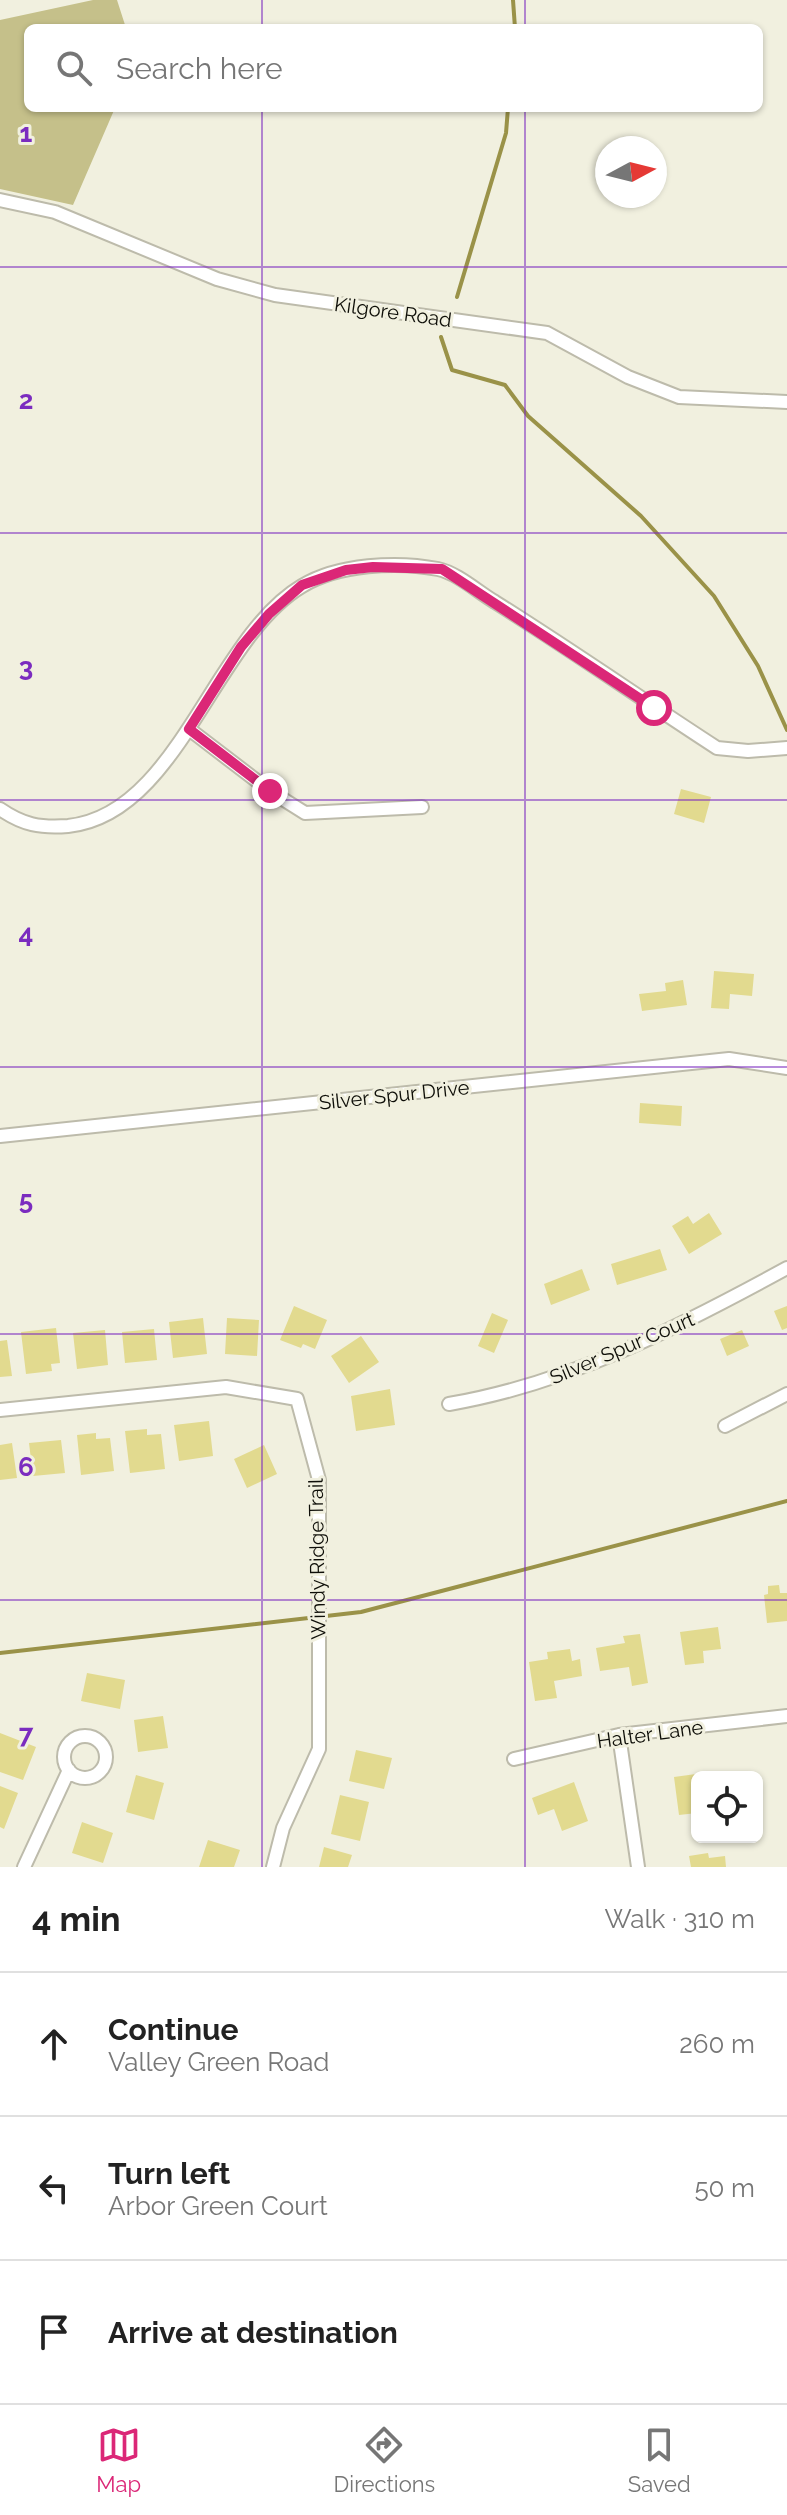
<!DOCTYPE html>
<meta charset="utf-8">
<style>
body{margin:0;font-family:Raleway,sans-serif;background:#f6f6f6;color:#222}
.controls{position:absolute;right:24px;bottom:24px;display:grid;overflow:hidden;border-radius:12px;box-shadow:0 2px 6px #0004}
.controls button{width:72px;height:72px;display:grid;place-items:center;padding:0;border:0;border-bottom:2px solid #e0e0e0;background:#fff;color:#222;font:40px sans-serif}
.compass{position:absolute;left:595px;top:136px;width:72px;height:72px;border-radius:50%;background:#fff;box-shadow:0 2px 6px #0004;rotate:83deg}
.stop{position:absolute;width:24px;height:24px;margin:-18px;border:6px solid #db2777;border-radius:50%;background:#fff}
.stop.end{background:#db2777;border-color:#fff;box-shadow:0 2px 8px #0008}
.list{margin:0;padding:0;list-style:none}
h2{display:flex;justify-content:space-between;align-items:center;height:104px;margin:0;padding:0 32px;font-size:34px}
h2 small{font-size:26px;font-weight:400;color:#767676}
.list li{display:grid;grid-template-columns:52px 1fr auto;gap:24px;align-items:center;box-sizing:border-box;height:144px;padding:0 32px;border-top:2px solid #e0e0e0}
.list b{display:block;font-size:30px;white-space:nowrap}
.list p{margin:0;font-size:26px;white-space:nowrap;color:#767676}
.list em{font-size:26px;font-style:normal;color:#767676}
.icon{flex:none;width:44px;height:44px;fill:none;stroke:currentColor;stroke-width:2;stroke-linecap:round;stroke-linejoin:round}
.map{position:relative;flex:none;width:787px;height:1867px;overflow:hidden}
.search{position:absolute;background:#fff;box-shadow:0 2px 6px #0004;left:24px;right:24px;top:24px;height:88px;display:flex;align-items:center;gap:20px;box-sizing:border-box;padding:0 28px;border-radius:12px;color:#767676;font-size:30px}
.sheet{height:536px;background:#fff}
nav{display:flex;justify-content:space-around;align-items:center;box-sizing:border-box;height:112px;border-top:2px solid #e0e0e0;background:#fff;font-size:22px;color:#767676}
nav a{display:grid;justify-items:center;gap:4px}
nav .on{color:#db2777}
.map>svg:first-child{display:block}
.green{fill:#c5c08a}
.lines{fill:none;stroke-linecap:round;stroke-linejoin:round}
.stream{stroke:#9a9248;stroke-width:4}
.building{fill:#e2da8f}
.minor-casing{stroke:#bdbbab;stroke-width:16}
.minor{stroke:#fff;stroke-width:12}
.route{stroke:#db2777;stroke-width:10}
.grid{fill:none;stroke:#7b2cbf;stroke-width:2;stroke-opacity:0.55}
.labels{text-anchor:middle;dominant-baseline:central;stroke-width:6;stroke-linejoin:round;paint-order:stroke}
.street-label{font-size:20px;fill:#0e0e08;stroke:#f1f0df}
.grid-label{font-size:26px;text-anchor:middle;font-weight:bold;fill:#7b2cbf;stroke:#f1f0df;stroke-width:6;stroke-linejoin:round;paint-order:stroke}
</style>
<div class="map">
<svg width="787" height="1867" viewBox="0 0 787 1867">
<rect width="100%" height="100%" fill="#f1f0df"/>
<path class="green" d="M93,0H117L126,28H28V108H115L73,205L0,189V20Z"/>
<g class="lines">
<path class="stream" d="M513,0L515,28
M457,297L506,133L508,108
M441,337L452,370L505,385L528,416L641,516L714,596L758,666L787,730
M0,1653L361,1612L787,1501"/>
</g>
<path class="building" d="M681,789L711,797L704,823L674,814Z
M714,971L754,974L752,996L730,994L729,1009L711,1008Z
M683,980L687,1005L642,1011L639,994L666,991L665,983Z
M640,1103L682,1106L681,1126L639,1123Z
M709,1213L722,1234L689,1254L672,1226L688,1216L693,1224Z
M660,1249L667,1270L617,1285L611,1264Z
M582,1269L590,1290L551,1305L544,1284Z
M294,1306L327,1320L315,1349L303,1344L301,1348L280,1340Z
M787,1306V1328L782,1330L774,1311Z
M492,1313L508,1320L494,1353L478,1346Z
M203,1318L207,1354L173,1358L169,1322Z
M227,1318L259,1320L257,1356L225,1354Z
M56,1328L60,1363L51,1364L52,1371L26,1374L21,1332Z
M154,1329L157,1360L125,1363L122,1332Z
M105,1330L108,1365L77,1369L73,1333Z
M742,1330L749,1346L727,1356L720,1339Z
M361,1336L379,1362L349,1383L331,1356Z
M7,1340L12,1376L0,1377V1341Z
M390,1389L395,1425L356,1431L351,1396Z
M209,1421L213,1456L179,1461L174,1425Z
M147,1429V1435L161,1434L165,1469L130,1473L125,1431Z
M96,1433V1439L110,1438L114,1471L81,1475L77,1435Z
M61,1440L65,1473L33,1476L29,1443Z
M12,1443L17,1478L0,1480V1445Z
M264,1445L277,1474L247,1488L234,1459Z
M779,1585L780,1593H787V1621L767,1623L764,1595L768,1594V1586Z
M718,1627L721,1649L703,1651L704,1663L685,1665L680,1632Z
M640,1634L648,1683L632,1686L629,1667L600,1671L596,1648L625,1643L623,1636Z
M570,1649L572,1661L580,1659L582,1676L554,1681L557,1698L535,1701L529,1662L548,1659L547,1652Z
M87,1673L125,1680L120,1709L81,1701Z
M163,1716L168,1748L138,1752L134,1720Z
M0,1733L36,1747L23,1780L0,1772Z
M356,1750L392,1758L384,1789L349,1781Z
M696,1774L697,1813L679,1815L674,1777Z
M136,1775L164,1783L154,1820L126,1812Z
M574,1782L588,1821L562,1831L554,1809L538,1815L532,1798Z
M0,1786L18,1793L4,1829L0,1827Z
M340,1795L369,1802L360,1841L331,1834Z
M82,1822L113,1833L103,1863L72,1853Z
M208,1840L240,1850L234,1867H199Z
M324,1847L352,1855L348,1867H319Z
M708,1853L709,1858L725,1856L726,1867H691L689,1856Z"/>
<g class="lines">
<g class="minor-casing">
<path id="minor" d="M0,200L55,212L217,279L275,295L547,333L628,377L679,397L787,402
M189,729L270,791L305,813L422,807
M0,809C23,825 40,828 68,826C178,815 214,638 302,586C338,564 397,561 438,569C457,573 478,592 495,602C570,649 643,700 717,748L748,751L787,748
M0,1136L729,1059L787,1068
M449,1404C571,1383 679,1327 787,1268
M0,1410L226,1387L297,1399L319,1480V1749L283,1828L273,1867
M725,1426L787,1394
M619,1735L638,1867
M64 1757a21 21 0 1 1 42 0a21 21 0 1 1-42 0Z
M514,1759L619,1735L787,1716
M24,1867L69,1770"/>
</g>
<use href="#minor" class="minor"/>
</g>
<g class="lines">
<path class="route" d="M270,791L189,729L241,647L269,614L302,585L346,570L373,567L442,569L654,708"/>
</g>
<path class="grid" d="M262,0V28M525,0V28M262,108V1867M525,108V1867M0,267H787M0,533H787M0,800H787M0,1067H787M0,1334H787M0,1600H787"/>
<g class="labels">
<g class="street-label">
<text transform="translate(393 312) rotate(8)">Kilgore Road</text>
<text transform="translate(394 1095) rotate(-6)">Silver Spur Drive</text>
<text transform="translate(622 1348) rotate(-23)">Silver Spur Court</text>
<text transform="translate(317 1559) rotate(-91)">Windy Ridge Trail</text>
<text transform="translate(650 1734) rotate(-8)">Halter Lane</text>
</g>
</g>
<g class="grid-label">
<text x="26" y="142">1</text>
<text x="26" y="409">2</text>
<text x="26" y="676">3</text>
<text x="26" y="943">4</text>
<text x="26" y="1209">5</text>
<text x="26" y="1476">6</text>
<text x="26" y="1743">7</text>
</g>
</svg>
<div class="controls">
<button><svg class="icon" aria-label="locate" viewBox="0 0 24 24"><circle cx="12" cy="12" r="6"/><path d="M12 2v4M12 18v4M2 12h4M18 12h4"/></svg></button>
</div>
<svg class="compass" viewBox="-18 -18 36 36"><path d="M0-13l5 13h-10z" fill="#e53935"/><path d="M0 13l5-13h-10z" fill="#767676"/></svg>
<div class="stop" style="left:654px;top:708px"></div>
<div class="stop end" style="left:270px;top:791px"></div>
<div class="search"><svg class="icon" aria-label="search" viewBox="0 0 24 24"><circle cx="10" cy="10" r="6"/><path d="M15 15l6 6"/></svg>Search here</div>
</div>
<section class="sheet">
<h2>4 min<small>Walk · 310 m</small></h2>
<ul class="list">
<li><svg class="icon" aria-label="ahead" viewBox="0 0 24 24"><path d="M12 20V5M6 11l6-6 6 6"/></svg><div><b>Continue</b><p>Valley Green Road</p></div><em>260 m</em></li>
<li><svg class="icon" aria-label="left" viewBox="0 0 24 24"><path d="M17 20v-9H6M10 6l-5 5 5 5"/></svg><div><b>Turn left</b><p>Arbor Green Court</p></div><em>50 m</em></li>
<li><svg class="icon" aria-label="arrive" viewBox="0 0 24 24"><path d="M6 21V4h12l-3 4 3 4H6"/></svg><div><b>Arrive at destination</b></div></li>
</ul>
</section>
<nav>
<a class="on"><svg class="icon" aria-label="map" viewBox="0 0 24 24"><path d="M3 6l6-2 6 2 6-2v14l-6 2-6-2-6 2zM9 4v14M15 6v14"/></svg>Map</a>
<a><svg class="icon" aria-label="directions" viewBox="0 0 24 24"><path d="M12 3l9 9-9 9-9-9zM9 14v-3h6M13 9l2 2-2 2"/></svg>Directions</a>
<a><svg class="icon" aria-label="saved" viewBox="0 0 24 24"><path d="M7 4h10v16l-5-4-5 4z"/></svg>Saved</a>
</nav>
